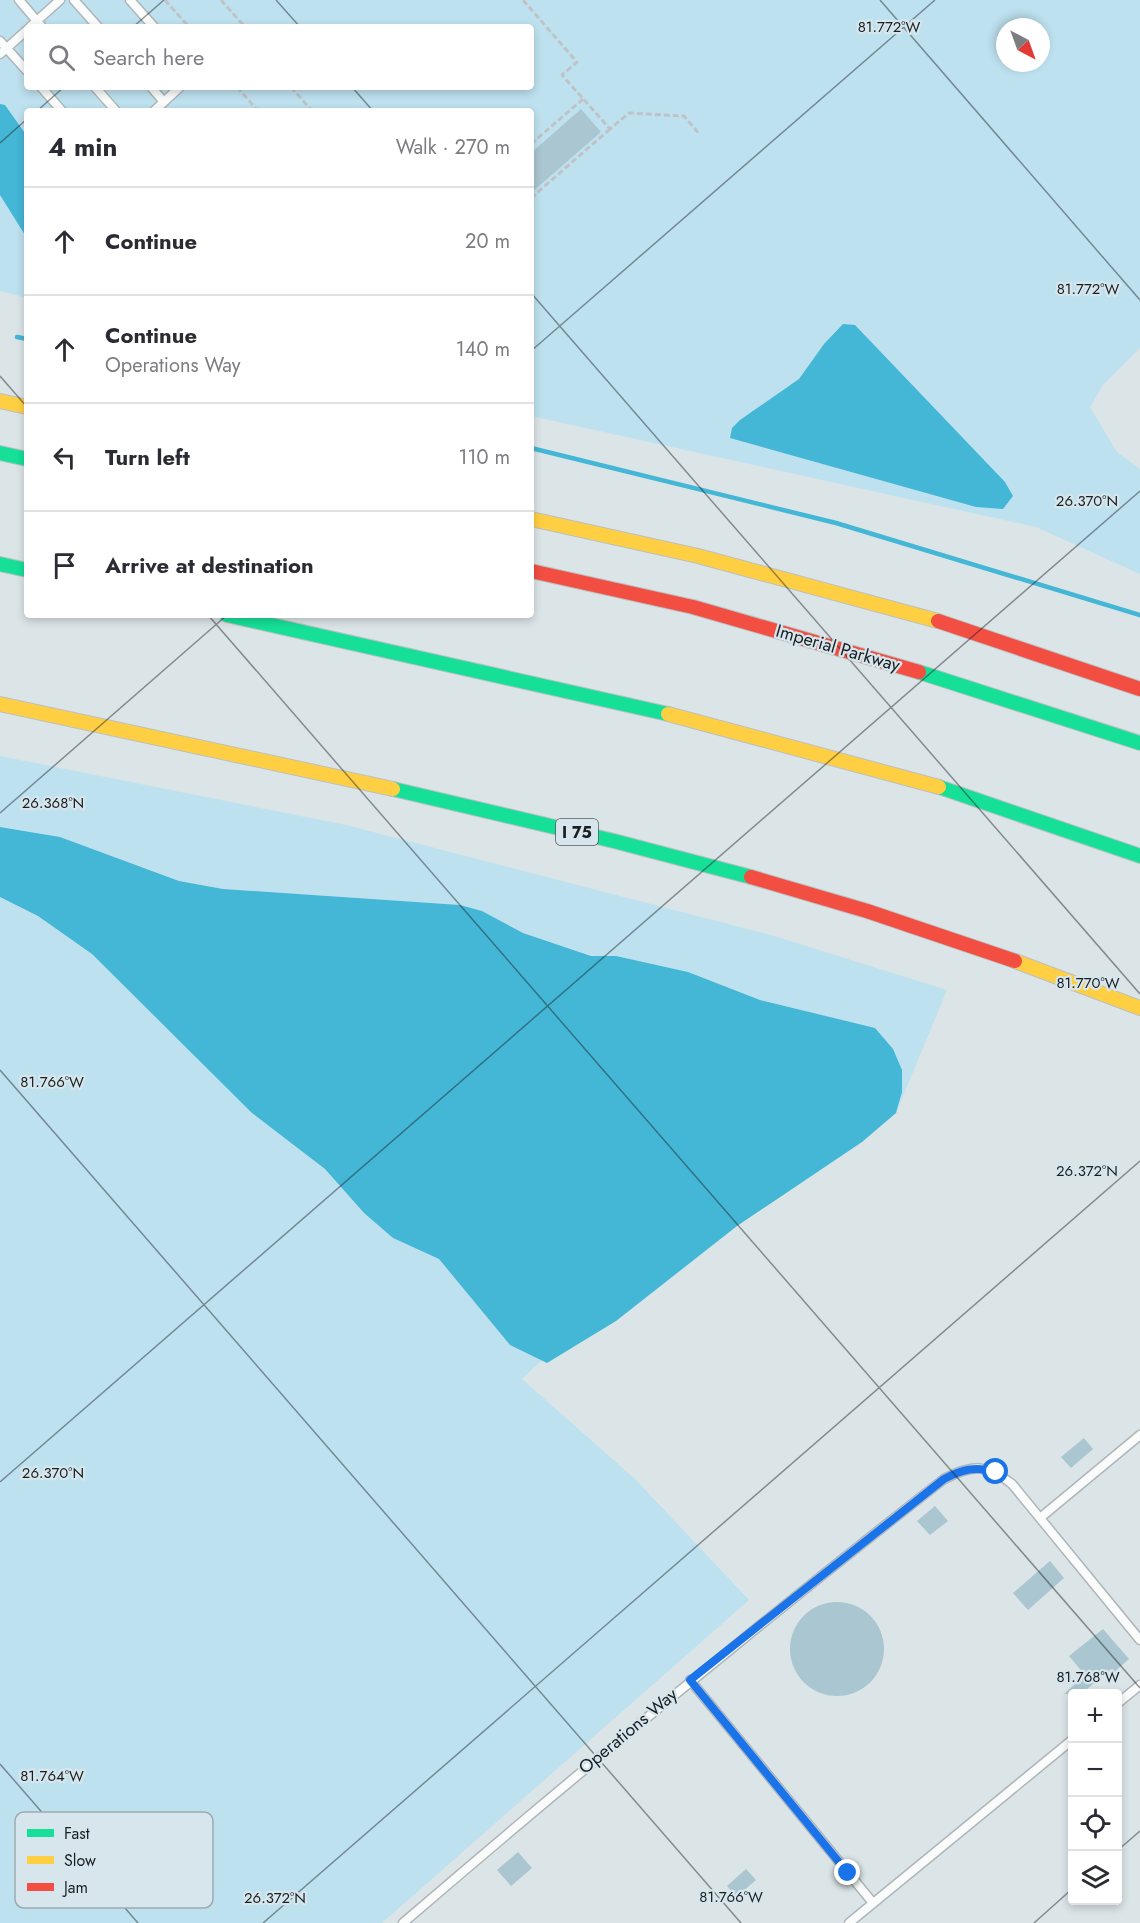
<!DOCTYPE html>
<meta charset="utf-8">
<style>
body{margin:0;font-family:Jost,sans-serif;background:#f2f2f3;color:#2b2b33}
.controls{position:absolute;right:18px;bottom:18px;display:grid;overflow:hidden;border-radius:6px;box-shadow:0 3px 9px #0003}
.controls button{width:54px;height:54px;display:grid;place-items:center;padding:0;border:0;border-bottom:2px solid #e1e1e2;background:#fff;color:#2b2b33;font:30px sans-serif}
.compass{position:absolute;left:996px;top:18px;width:54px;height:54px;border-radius:50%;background:#fff;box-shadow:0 3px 9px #0003;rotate:139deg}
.stop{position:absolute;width:18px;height:18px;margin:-14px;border:4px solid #1a73e8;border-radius:50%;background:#fff}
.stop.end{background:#1a73e8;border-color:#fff;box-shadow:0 2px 6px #0008}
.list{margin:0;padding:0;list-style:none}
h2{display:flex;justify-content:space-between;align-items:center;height:78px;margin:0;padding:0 24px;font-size:26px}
h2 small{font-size:20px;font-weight:400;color:#7c7c81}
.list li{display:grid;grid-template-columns:39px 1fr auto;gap:18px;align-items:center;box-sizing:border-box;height:108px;padding:0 24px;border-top:2px solid #e1e1e2}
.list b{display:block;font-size:22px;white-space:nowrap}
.list p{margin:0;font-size:20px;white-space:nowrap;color:#7c7c81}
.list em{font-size:20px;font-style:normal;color:#7c7c81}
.icon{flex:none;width:33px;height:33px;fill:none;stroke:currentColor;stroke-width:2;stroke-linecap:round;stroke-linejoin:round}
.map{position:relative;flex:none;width:1140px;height:1923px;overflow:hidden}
.search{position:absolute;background:#fff;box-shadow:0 3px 9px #0003;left:24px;top:24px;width:510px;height:66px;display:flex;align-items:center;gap:15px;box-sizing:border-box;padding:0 21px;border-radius:6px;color:#7c7c81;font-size:22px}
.panel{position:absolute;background:#fff;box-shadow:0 3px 9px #0003;left:24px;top:108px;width:510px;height:510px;border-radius:6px}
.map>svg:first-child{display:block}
.green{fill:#bee1ef;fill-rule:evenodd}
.water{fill:#44b6d6}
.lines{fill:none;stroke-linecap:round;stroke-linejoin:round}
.stream{stroke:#44b6d6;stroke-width:4.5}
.building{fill:#aac6d0}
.lane-casing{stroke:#afb5b8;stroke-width:11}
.fast-casing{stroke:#bcc0c2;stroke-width:16}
.slow-casing{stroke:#bcc0c2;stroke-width:16}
.jam-casing{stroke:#bcc0c2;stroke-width:16}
.path{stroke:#bfc3c5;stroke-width:3;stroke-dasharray:6 3;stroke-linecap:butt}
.lane{stroke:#fafbfb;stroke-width:8}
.fast{stroke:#16e098;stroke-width:14}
.slow{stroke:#ffcf43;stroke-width:14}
.jam{stroke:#f24e42;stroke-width:14}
.route{stroke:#1a73e8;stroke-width:8}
.ticks{fill:none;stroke:#1a1f22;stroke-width:1.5;stroke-opacity:0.45}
.labels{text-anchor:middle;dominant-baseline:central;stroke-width:4.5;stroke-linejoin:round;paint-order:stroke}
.shield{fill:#d6e6ec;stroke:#525b5f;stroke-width:1.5}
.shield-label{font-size:16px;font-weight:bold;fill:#1a1f22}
.street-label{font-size:18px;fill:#1a1f22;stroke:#d6e6ec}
.key{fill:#d6e6ec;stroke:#9eaaaf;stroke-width:1.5}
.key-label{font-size:16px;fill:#1a1f22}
.ticks-label{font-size:15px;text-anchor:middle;fill:#1a1f22;stroke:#d6e6ec;stroke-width:4.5;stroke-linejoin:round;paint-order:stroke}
</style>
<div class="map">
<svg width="1140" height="1923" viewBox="0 0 1140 1923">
<rect width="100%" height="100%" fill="#dbe4e7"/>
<path class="green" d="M0,0H1140V348L1103,385L1090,407L1117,452L1140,469V574L1036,527L531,416V111H27V298L0,291ZM27,27H531V87H27ZM1005,27H1041V63H1005Z
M0,756L346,825L771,935L947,990L896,1113L902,1092L874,1028L760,1000L688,972L616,956H591L523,933L482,911L460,905L223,889L179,881L60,837L0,827Z
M0,897L38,916L92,954L252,1112L325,1169L364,1213L393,1238L439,1259L510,1345L542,1360L522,1379L636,1480L749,1600L382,1923H0Z"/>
<path class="water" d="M0,104L5,105L27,136V248L25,235L0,195Z
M843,324L855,325L1005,482L1013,496L1003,509L976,507L730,438L732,428L740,420L799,379L824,344Z
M0,827L60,837L179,881L223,889L460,905L482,911L523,933L591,956H616L688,972L760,1000L875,1028L893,1049L902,1070V1092L896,1113L862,1142L737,1226L616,1321L547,1363L510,1345L439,1259L393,1238L364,1213L325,1169L252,1113L92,954L38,916L0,897Z"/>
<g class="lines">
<path class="stream" d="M17,337L27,339
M531,448L836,523L1140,615"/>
</g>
<path class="building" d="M581,109L601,132L531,193V153Z
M1084,1438L1093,1449L1071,1468L1061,1457Z
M935,1506L948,1521L930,1535L917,1521Z
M1050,1561L1064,1578L1028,1610L1013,1593Z
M790 1649a47 47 0 1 1 94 0a47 47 0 1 1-94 0Z
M1103,1629L1129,1659L1114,1672L1111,1669L1081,1694H1064L1085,1675L1069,1656Z
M518,1852L532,1868L511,1886L497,1870Z
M746,1869L756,1880L736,1897L727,1886Z"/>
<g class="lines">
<g class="lane-casing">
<path id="lane" d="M19,0L42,27
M74,0L98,27
M130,0L154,27
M30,27L60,0
M0,41L27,71
M0,54L27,30
M41,87L62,111
M95,87L116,111
M151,87L164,102
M154,111L180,87
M1040,1518L1140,1435
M690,1680L873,1903
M1118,1703L1140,1685
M403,1923C580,1771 760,1623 944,1479C973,1464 986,1464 1012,1484L1140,1640
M849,1923L1072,1740"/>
</g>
<g class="fast-casing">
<path id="fast" d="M0,453L27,459
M0,564L27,570
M227,615L668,714
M919,672L1140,743
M939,787L1140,856
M393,789L614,841L751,877"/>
</g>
<g class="slow-casing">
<path id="slow" d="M0,401L27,407
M531,519L698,556L938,621
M0,704L393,789
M668,714L939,787
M1015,961L1140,1008"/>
</g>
<g class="jam-casing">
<path id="jam" d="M531,571L693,607L919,672
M938,621L1140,689
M751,877L867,911L1015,961"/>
</g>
<path class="path" d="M165,0L189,27
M221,0L245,27
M523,0L577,62L562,75L610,129L629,113L684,116L700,135
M237,87L258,111
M291,87L312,111
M531,144L583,99
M531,198L610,129"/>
<use href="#lane" class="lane"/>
<use href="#fast" class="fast"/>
<use href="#slow" class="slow"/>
<use href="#jam" class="jam"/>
</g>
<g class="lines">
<path class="route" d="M848,1873L690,1680L944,1479C963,1469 975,1466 996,1472"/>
</g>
<path class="ticks" d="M276,0L300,27M880,0L1140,300M133,27L164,0M352,87L373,111M37,111L64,87M0,143L27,119M531,293L1140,994M531,351L935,0M0,376L27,407M208,615L1140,1688M0,813L227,615M0,1070L741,1923M0,1482L1140,491M0,1764L138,1923M1118,1850L1140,1831M263,1923L1140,1161M1034,1923L1072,1889"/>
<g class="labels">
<rect class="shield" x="556" y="819" width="42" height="26" rx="4.5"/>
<g class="shield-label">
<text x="577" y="832">I 75</text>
</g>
<g class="street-label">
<text transform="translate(838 648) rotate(16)">Imperial Parkway</text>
<text transform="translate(628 1731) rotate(-40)">Operations Way</text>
</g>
</g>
<rect x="15" y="1812" width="198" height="96" rx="9" class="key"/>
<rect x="27" y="1829" width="27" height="8" fill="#16e098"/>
<rect x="27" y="1856" width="27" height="8" fill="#ffcf43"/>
<rect x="27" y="1883" width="27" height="8" fill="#f24e42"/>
<g class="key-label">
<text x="64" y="1839">Fast</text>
<text x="64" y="1866">Slow</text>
<text x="64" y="1893">Jam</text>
</g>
<g class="ticks-label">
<text x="889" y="32">81.772°W</text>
<text x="1088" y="294">81.772°W</text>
<text x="1087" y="506">26.370°N</text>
<text x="53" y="808">26.368°N</text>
<text x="1088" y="988">81.770°W</text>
<text x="52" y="1087">81.766°W</text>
<text x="1087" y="1176">26.372°N</text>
<text x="53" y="1478">26.370°N</text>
<text x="1088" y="1682">81.768°W</text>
<text x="52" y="1781">81.764°W</text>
<text x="731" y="1902">81.766°W</text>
<text x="275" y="1903">26.372°N</text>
</g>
</svg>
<div class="controls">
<button>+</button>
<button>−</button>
<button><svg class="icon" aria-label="locate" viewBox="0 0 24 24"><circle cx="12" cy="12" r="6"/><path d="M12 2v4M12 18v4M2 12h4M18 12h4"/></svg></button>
<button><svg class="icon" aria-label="layers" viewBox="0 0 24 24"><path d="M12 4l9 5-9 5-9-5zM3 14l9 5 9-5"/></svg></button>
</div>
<svg class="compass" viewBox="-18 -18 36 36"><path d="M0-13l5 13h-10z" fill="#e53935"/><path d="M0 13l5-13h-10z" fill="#7c7c81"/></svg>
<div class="stop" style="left:996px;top:1472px"></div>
<div class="stop end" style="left:848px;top:1873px"></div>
<div class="search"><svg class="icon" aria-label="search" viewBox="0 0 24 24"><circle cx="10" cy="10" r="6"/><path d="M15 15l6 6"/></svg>Search here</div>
<section class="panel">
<h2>4 min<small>Walk · 270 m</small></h2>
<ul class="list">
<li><svg class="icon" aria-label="ahead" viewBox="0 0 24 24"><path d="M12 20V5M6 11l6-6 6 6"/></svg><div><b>Continue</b></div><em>20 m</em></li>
<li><svg class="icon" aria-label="ahead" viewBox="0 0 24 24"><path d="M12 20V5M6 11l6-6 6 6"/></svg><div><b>Continue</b><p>Operations Way</p></div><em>140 m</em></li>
<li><svg class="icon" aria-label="left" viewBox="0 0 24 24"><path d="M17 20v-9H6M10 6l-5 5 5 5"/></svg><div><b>Turn left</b></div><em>110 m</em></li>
<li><svg class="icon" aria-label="arrive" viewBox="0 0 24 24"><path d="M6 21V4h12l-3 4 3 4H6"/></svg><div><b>Arrive at destination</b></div></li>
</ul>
</section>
</div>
